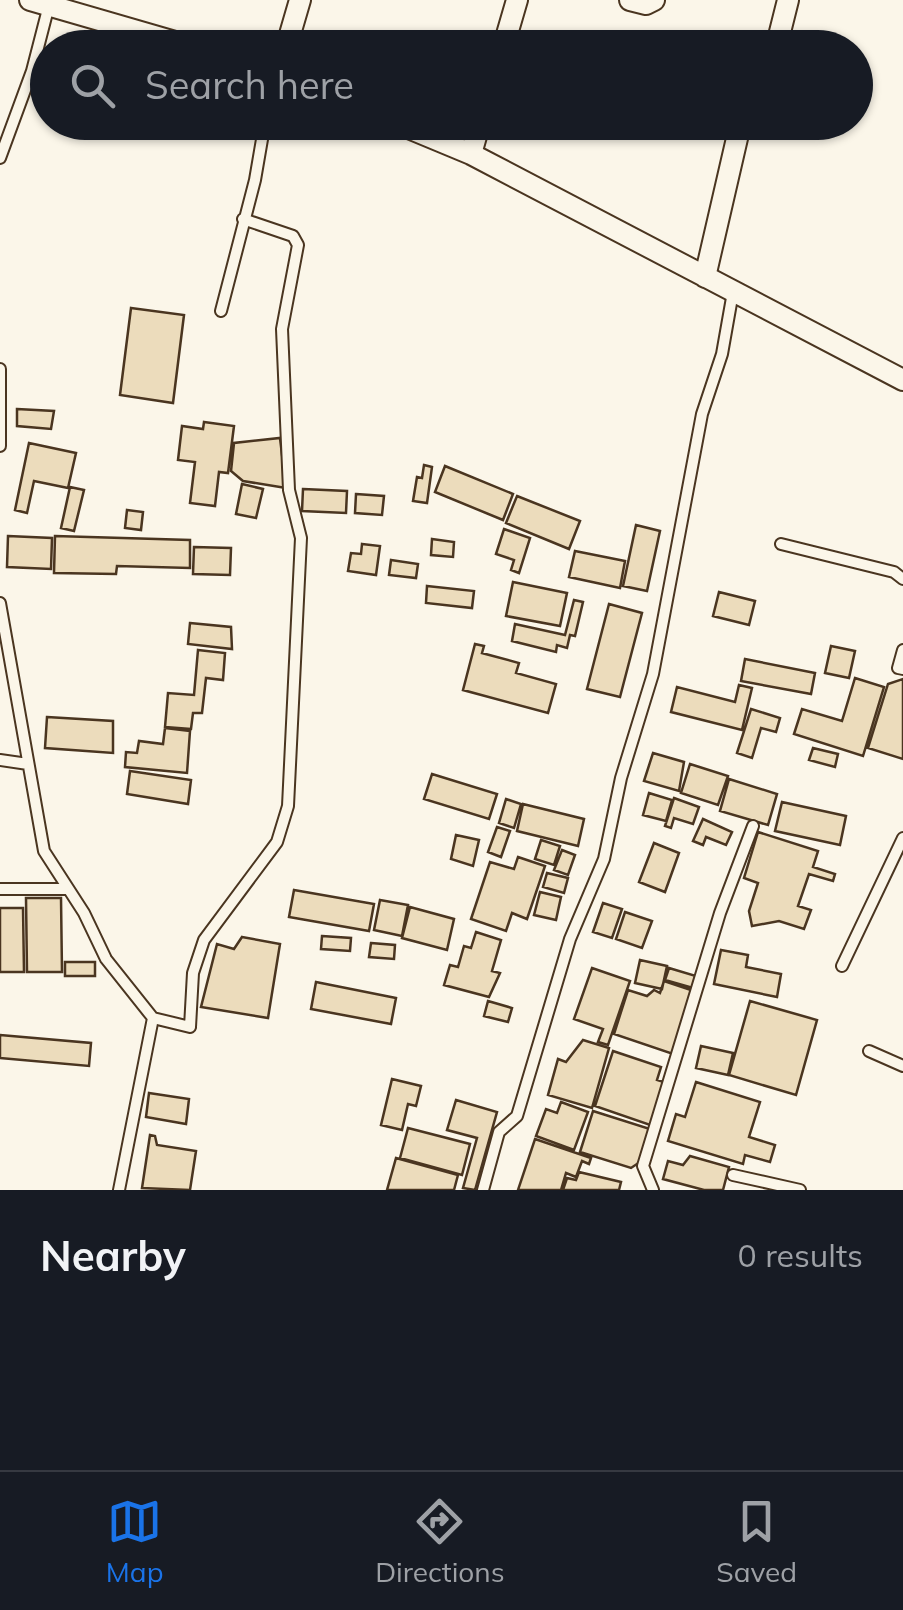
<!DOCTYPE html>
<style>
body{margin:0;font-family:Mulish,sans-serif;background:#242831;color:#f1f3f6}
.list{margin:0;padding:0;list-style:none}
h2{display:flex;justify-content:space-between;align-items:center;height:130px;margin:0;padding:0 40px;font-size:42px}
h2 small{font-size:32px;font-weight:400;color:#9ea1a6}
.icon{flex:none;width:55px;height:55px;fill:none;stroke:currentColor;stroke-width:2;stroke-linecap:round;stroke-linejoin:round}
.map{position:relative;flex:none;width:903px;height:1190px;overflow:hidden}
.search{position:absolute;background:#171b24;box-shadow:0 2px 8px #0004;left:30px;right:30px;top:30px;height:110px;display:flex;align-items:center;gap:25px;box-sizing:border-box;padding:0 35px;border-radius:55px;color:#9ea1a6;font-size:38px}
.sheet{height:280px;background:#171b24}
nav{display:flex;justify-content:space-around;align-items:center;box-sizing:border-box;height:140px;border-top:2px solid #363941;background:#171b24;font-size:28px;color:#9ea1a6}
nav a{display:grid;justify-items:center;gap:5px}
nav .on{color:#1a73e8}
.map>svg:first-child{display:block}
.building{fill:#ecdcbc;stroke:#4a3520;stroke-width:2.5}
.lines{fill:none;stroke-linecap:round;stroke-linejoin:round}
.service-casing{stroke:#4a3520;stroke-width:14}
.minor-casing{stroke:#4a3520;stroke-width:24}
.service{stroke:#fbf6e9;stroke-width:10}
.minor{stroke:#fbf6e9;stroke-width:20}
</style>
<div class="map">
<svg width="903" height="1190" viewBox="0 0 903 1190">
<rect width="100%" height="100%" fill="#fbf6e9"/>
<path class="building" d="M131,308L184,315L173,403L120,395Z
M17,409L54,411L51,429L17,426Z
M204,422L234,426L228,473L219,472L215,506L190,503L195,462L178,460L182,426L203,429Z
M280,438L286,488L243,481L231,471L234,443Z
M29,443L76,453L68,488L34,481L27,513L15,510Z
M424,465L432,467L427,503L413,501L417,477L422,478Z
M445,466L513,494L503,520L435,492Z
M242,484L263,489L256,518L236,514Z
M70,487L84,490L74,531L61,528Z
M303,489L347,491L346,513L302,511Z
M356,494L384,496L382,515L355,513Z
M517,496L580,521L569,549L506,523Z
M127,510L143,512L141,530L125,528Z
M636,525L660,531L647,591L623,586Z
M504,529L530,538L519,573L511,570L514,560L496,554Z
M8,536L52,538L51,569L7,567Z
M55,536L190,540V568L117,566L116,574L54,573Z
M432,539L454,542L453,557L431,555Z
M362,544L380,546L376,575L348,571L351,553L361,554Z
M194,547L231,548L230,575L193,574Z
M575,551L625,561L620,588L569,577Z
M391,560L418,564L416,578L389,575Z
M513,582L567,593L560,626L506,616Z
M427,586L474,591L472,608L426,603Z
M719,592L755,601L749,625L713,616Z
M574,600L583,602L575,636L570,635L567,648L557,645L556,652L512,641L515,624L565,635Z
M609,604L642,613L620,697L587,689Z
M190,623L231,627L232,649L188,644Z
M475,644L484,646L482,653L519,663L516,673L556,684L548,713L463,690Z
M831,646L855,651L849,678L825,673Z
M198,650L225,653L223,680L206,678L202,713H193L191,729L165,727L168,693L194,695Z
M745,659L815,673L811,694L741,681Z
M855,678L884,687L863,756L794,734L802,709L842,721Z
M903,679V759L868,748L888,684Z
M739,685L752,688L742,730L671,712L677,687L735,702Z
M751,709L780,718L776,732L761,728L752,758L737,753Z
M47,717L113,721V753L45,748Z
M165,728L190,731L187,773L125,767L126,752L137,753L139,741L163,744Z
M813,748L838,754L835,767L809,760Z
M653,753L684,762L679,791L644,781Z
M690,764L728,776L718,805L681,793Z
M130,771L191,780L188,804L127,794Z
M432,774L497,794L489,819L424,799Z
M729,779L777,794L768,825L720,811Z
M649,793L672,800L666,821L643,815Z
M674,798L699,807L693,824L674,818L671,828L665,826Z
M506,799L521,804L514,828L499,823Z
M782,802L846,816L840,845L775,831Z
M523,804L584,819L578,846L517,831Z
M703,819L732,832L726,845L706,837L703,845L693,841Z
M497,827L510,831L501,857L488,852Z
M758,832L818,851L813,867L835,874L833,881L809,874L798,906L811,910L804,929L779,921L752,926L749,911L758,883L744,878Z
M456,835L479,840L473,866L451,859Z
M541,840L560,846L554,865L535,859Z
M654,843L679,853L665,892L639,882Z
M562,850L575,855L568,875L554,870Z
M518,857L545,866L527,919L512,913L506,931L471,919L490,862L514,869Z
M547,873L568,878L564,893L543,887Z
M294,890L374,904L369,931L289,917Z
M540,892L561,897L556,920L534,915Z
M26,898H61L62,972H27Z
M380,900L408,905L402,936L374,930Z
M603,903L622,909L612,938L593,932Z
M410,907L454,919L447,950L402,938Z
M0,908H23L24,972H0Z
M625,912L652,921L642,948L616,939Z
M476,932L501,940L492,971L500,973L489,997L444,985L450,965L458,967L464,946L471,948Z
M322,936L351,938L350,951L321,949Z
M242,937L280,944L268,1018L201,1007L217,944L234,949Z
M371,943L395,945L394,959L369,957Z
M721,950L748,955L746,967L781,974L777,997L714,984Z
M640,960L667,966L662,989L635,983Z
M65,962H95V976H65Z
M592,968L630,981L608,1045L598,1042L603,1029L574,1019Z
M669,968L696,976L693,988L665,980Z
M664,981L694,991L673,1054L614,1034L628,990L647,996L654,990L660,993Z
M316,982L396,998L391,1024L311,1009Z
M488,1001L512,1008L508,1022L484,1016Z
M750,1001L817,1020L796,1095L729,1075Z
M0,1035L91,1043L89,1066L0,1058Z
M583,1040L609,1048L592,1108L548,1095L558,1059L566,1062Z
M701,1046L733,1053L728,1075L696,1068Z
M613,1051L661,1067L657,1080L667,1083L653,1126L595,1106Z
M392,1079L421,1086L416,1106L408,1104L402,1130L381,1125Z
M696,1082L760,1102L749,1137L775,1145L770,1162L745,1155L743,1164L668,1141L676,1114L685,1117Z
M149,1093L189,1099L186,1124L146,1117Z
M456,1100L497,1112L475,1190L463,1188L477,1138L447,1130Z
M561,1102L588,1112L574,1150L536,1136L546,1109L557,1113Z
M593,1111L650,1129L640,1162L631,1168L580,1152Z
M408,1128L470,1144L462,1175L400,1158Z
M150,1135L155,1136L157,1145L196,1151L190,1190L142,1188Z
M535,1139L591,1158L589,1164L582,1161L576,1177L566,1173L561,1190H518Z
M690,1156L729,1167L723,1190H704L663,1179L668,1161L683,1165Z
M396,1158L458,1175L454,1190H387Z
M579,1172L621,1182L619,1190H563L567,1178L576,1180Z"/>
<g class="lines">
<g class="service-casing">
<path id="service" d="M0,158L32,71L49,5
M221,311L255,180L265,122
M0,369V446
M781,544L894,572L903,579
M0,603L44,851L84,913L106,959L153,1018L119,1190
M903,650L898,668L903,669
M0,760L28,764
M0,889H68
M842,966L903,838
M153,1018L190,1027L193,973L204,940L277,842L288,806L301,538L289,490L282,329L298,245L293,236L243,219
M869,1051L903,1066
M733,1175L800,1190
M483,1190L499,1132L517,1116L570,939L604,859L621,778L653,674L702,414L722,354L733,292
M653,1190L643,1166L720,913L753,826"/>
</g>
<g class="minor-casing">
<path id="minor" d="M30,0L196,48
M630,0L646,4L654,0
M286,48L300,0
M503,48L517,0
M776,48L788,0
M394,122L471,154L903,380
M471,154L480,122
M705,277L738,134L745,122"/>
</g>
<use href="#service" class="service"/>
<use href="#minor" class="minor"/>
</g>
</svg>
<div class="search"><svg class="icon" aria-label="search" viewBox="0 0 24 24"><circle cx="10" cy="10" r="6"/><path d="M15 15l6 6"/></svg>Search here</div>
</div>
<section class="sheet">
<h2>Nearby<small>0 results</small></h2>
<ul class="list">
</ul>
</section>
<nav>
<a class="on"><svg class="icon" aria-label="map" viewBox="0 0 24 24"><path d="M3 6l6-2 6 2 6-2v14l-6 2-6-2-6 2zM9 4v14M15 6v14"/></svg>Map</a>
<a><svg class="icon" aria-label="directions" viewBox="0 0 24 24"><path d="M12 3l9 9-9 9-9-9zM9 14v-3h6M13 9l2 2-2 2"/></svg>Directions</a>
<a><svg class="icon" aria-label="saved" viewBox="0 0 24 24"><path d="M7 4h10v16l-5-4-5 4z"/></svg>Saved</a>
</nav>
